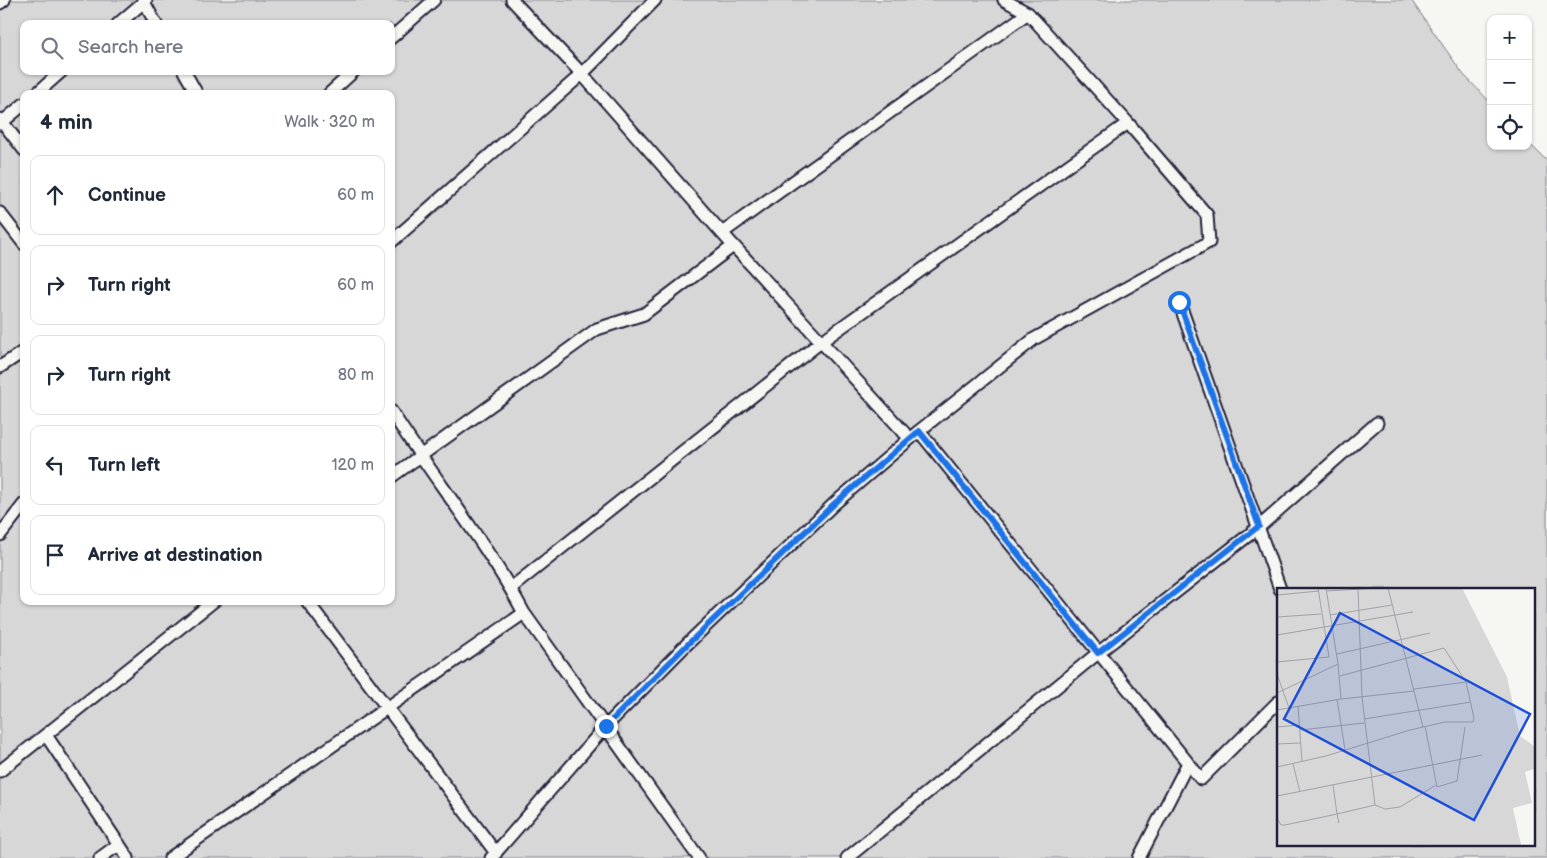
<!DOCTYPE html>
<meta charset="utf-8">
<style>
body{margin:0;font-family:"Balsamiq Sans",sans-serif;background:#f6f6f7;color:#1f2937}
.controls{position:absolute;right:15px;top:15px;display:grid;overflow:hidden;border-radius:10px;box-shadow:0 1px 4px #0004}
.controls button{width:45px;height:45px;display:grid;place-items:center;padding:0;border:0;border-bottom:1px solid #e0e1e3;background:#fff;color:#1f2937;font:25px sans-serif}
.stop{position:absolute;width:15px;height:15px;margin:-11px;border:4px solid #1a73e8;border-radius:50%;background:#fff}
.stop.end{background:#1a73e8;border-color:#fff;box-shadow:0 1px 5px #0008}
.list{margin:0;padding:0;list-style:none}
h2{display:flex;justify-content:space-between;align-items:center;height:65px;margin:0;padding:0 20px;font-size:21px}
h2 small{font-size:16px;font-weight:400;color:#747a83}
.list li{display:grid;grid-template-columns:32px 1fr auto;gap:15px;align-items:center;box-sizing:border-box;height:80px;margin:0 10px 10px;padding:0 10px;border:1px solid #e0e1e3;border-radius:10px}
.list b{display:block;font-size:19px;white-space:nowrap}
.list em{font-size:16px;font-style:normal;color:#747a83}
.icon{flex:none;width:28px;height:28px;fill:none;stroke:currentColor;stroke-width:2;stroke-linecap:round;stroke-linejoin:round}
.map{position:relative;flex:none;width:1547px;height:858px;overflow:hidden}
.search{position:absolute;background:#fff;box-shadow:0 1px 4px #0004;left:20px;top:20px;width:375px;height:55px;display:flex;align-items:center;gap:12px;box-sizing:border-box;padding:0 18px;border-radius:10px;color:#747a83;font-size:19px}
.panel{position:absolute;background:#fff;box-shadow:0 1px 4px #0004;left:20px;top:90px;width:375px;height:515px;border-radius:10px}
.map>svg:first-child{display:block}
.green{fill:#d7d7d7;stroke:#7c7c89;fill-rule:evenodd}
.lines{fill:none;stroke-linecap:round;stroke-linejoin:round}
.service-casing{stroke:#22223b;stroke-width:15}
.service{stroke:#f6f6f2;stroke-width:11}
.route{stroke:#1a73e8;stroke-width:6}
.inset-road{fill:none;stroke:#a1a1a9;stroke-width:1}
.view{fill:#1d4ed8;fill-opacity:0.15;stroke:#1d4ed8;stroke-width:2.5}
.inset-edge{fill:none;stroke:#22223b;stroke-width:2.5}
</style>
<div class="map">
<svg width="1547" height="858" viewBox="0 0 1547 858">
<rect width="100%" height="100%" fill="#f6f6f2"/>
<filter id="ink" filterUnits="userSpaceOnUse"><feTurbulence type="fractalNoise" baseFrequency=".02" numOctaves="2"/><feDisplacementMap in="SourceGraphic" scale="10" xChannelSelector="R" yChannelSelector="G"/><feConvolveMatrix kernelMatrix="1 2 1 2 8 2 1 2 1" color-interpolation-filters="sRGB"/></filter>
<g filter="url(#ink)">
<path class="green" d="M0,0H1411L1463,74L1491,103V146H1528V142L1547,161V858H0ZM24,24H391V71H24ZM24,94H391V601H24ZM1278,589H1533V844H1278Z"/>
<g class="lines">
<g class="service-casing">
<path id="service" d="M143,0L156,24
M512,0L582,74L722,233L910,439
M0,3L4,0
M118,24L146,0
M391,38L434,0
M184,71L197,94
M36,94L62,71
M329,94L354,71
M0,119L24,150
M0,124L24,104
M0,213L24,244
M722,233L1028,13
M391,242L582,74L655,0
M1179,302L1280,589
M0,367L24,351
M391,411C434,479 486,542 524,613L699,858
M919,431L1201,779L1278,702
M391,477L597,329L644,314L733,246
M0,535L24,504
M511,588L822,341L1128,123
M307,601L496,853
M46,735L128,858
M0,771L214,601
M100,858L119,844
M170,858L524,613
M491,858L606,726L688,643L835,503L919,431L1034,339L1209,242L1207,215L1128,123L1028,13L1004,0
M847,858L1098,653L1259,527L1377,423
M1139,858L1188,763"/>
</g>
<use href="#service" class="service"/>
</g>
</g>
<g class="lines" filter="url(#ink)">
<path class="route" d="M606,726L688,644L835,503L919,431L1098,653L1259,526L1179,302"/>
</g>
<g transform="translate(1277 588)">
<rect width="258" height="258" fill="#f6f6f2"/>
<path d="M0,0H185L230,89L243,148L257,158V181L248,184L255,215L236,220L244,257H0Z" fill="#d7d7d7"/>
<path class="inset-road" d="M111,0L146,139M49,3L102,0M0,7L42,3M53,27L115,17M0,29L44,26M0,47L136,24M60,66L153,45M0,74L52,69L41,0M0,86L12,120M137,101L189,94M0,105L61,76L49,0M60,111L68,162M64,111L137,103M21,118L25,174M0,122L64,111L61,76M87,131L194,114M148,138L160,199L180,193L188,139M0,139L22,137M23,142L87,135M0,156L23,155M16,176L23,204M0,179L49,168L133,142L168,134H196L197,130L189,94L167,60L63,88M56,197L60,226L98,217L85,109L81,0M0,208L205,167M98,217L108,221L123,219L159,197M0,230L4,237H8L60,226L62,235"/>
<path class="view" d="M63,25L253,126L197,232L7,131Z"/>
<rect width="258" height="258" class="inset-edge"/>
</g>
</svg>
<div class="controls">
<button>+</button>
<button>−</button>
<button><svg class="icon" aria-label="locate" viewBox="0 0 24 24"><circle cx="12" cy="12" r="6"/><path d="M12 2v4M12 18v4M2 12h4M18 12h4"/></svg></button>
</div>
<div class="stop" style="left:1179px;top:302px"></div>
<div class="stop end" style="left:606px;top:726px"></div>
<div class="search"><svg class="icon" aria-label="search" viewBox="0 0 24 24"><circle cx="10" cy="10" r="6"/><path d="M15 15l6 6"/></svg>Search here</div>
<section class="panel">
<h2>4 min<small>Walk · 320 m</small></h2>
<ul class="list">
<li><svg class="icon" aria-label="ahead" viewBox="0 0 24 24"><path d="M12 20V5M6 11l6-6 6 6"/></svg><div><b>Continue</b></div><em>60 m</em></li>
<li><svg class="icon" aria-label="right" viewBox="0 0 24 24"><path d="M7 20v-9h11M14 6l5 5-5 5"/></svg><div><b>Turn right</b></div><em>60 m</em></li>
<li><svg class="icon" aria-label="right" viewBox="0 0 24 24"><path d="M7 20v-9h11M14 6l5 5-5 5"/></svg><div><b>Turn right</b></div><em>80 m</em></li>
<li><svg class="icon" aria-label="left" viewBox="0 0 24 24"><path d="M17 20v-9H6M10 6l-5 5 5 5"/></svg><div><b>Turn left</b></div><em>120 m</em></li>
<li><svg class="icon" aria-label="arrive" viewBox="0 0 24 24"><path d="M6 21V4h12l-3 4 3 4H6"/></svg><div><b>Arrive at destination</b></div></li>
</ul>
</section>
</div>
